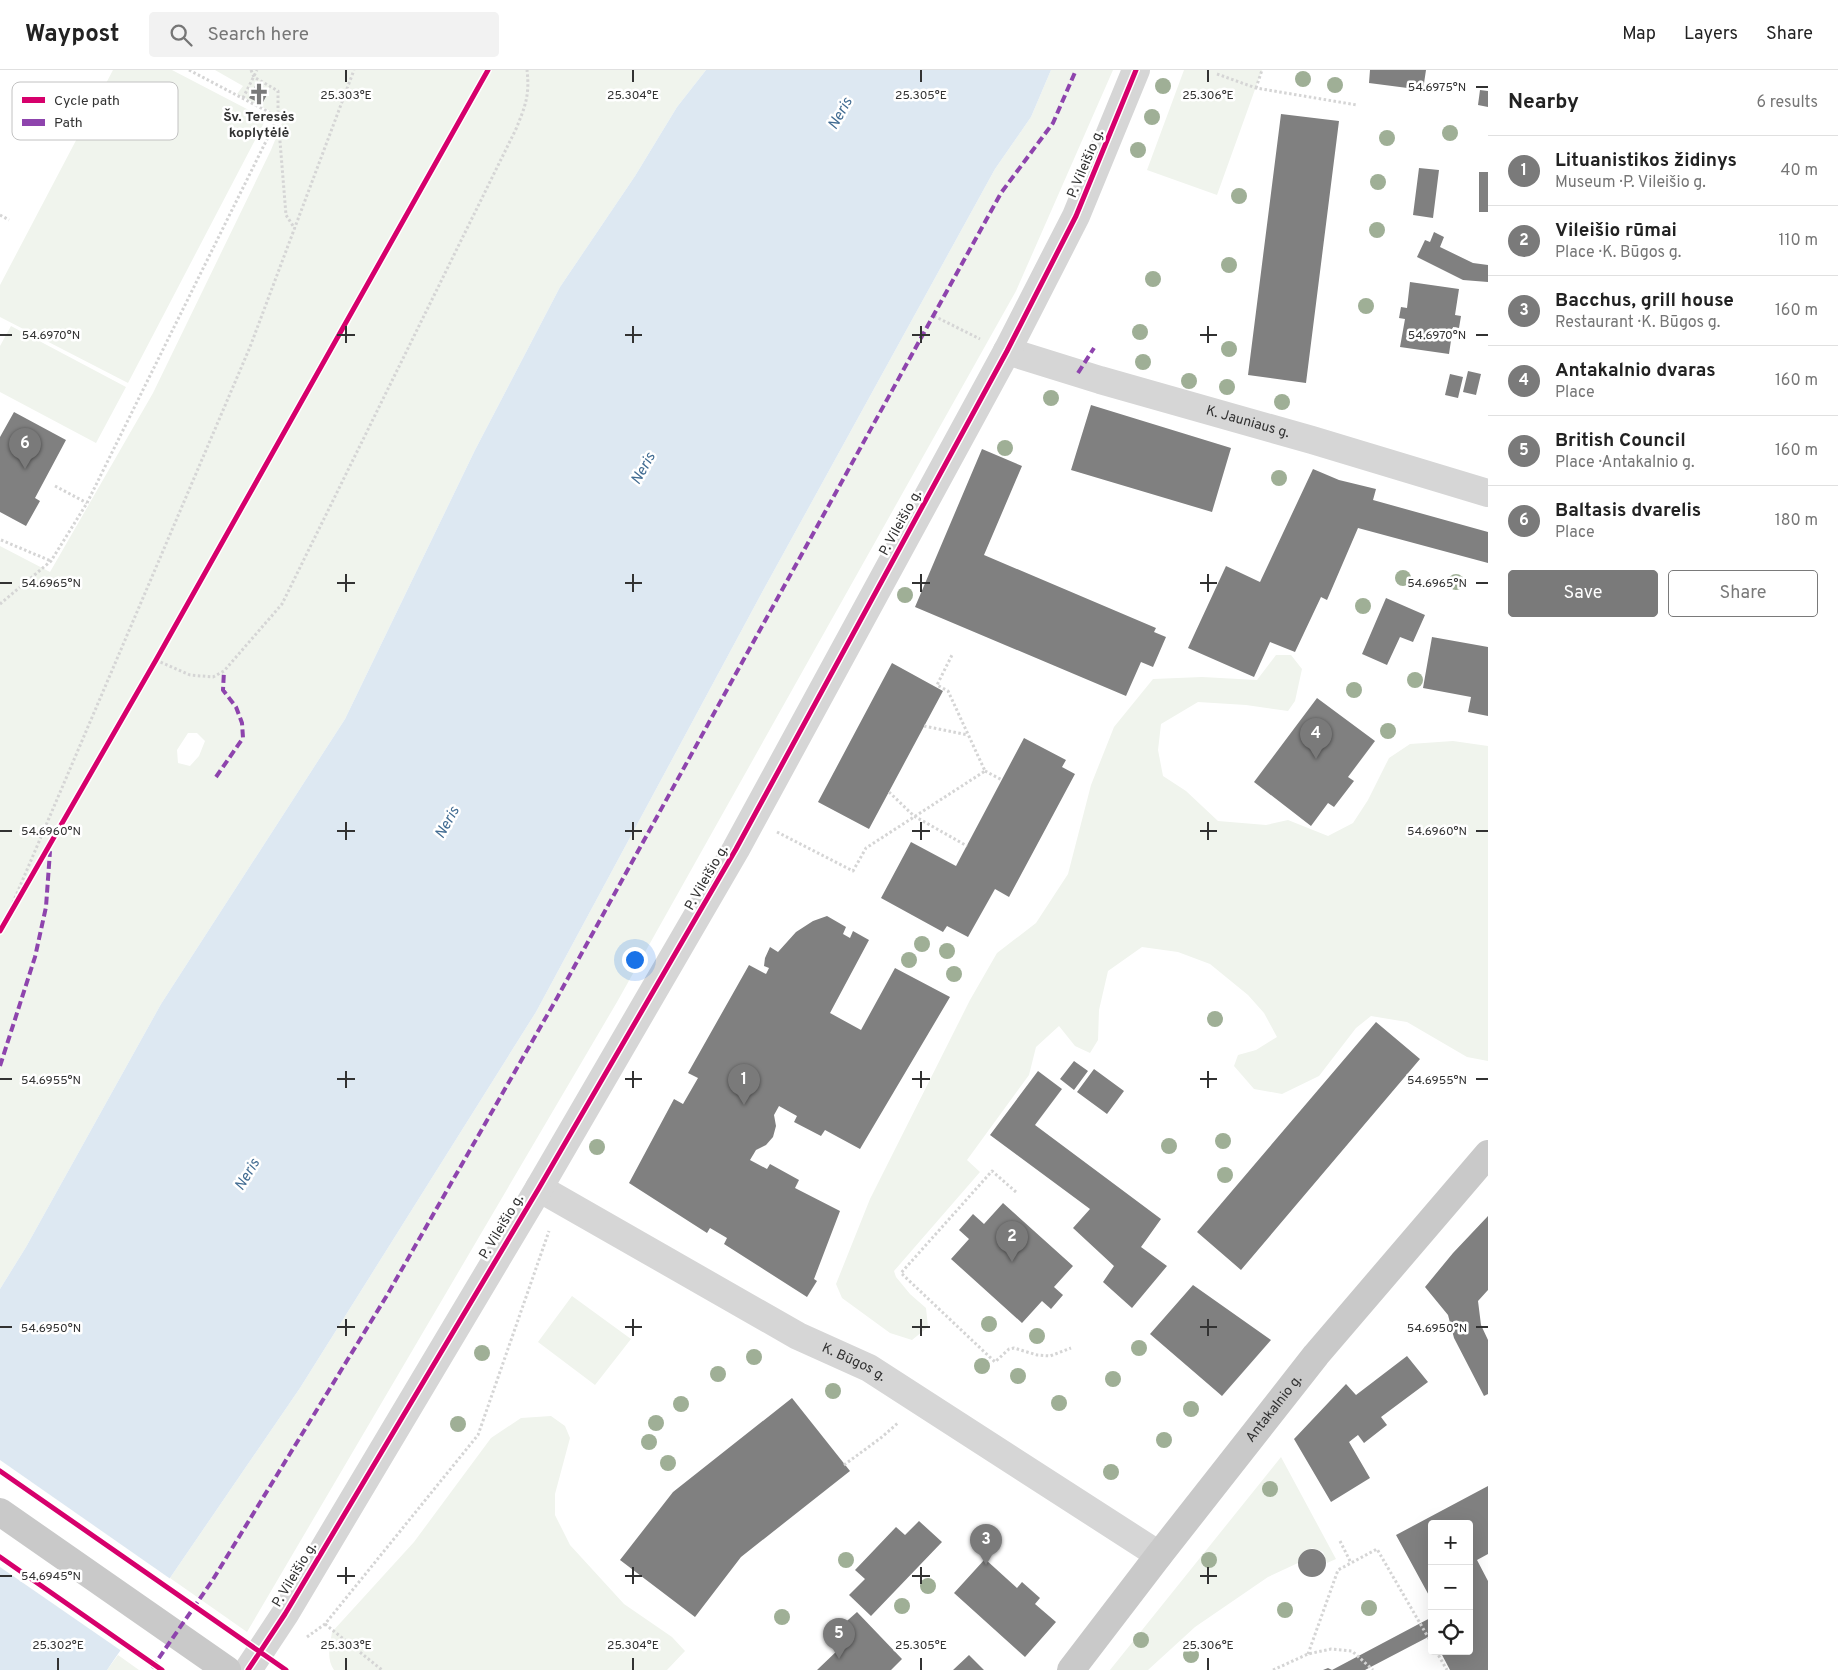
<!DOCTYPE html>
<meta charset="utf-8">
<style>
body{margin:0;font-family:Overpass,sans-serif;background:#f2f2f2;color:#222}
.controls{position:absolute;right:15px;bottom:15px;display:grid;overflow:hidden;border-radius:5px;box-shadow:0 5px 20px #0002}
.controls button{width:45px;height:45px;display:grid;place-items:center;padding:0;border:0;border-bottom:1px solid #e0e0e0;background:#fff;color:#222;font:25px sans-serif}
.you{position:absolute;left:634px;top:889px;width:18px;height:18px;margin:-12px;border:4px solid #fff;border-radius:50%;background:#1a73e8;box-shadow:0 0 0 8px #1a73e833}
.badge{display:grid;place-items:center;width:32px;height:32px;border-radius:50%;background:#7a7a7a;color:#fff;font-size:16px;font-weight:700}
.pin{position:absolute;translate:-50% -41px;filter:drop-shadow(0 1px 2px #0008)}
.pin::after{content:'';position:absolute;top:26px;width:18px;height:15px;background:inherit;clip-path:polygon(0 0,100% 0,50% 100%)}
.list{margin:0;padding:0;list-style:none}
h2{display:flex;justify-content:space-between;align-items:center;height:65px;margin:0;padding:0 20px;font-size:21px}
h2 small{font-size:16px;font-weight:400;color:#767676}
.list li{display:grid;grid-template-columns:32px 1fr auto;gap:15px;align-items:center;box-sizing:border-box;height:70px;padding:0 20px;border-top:1px solid #e0e0e0}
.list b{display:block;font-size:19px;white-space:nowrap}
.list p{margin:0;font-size:16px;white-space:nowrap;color:#767676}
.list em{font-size:16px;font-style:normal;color:#767676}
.actions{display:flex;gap:10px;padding:15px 20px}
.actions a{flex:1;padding:11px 0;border:1px solid #7a7a7a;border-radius:5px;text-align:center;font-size:18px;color:#7a7a7a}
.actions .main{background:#7a7a7a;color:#fff}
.icon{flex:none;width:28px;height:28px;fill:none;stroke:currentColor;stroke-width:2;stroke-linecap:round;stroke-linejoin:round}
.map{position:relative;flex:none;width:1488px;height:1600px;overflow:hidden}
header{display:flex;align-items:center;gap:30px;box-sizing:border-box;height:70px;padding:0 25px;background:#fff;border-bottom:1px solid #e0e0e0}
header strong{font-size:24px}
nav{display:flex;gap:28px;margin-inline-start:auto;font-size:18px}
.search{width:350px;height:45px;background:#f2f2f2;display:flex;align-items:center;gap:12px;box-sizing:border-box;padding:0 18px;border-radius:5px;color:#767676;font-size:19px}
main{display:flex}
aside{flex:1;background:#fff}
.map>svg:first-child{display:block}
.green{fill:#f0f4ed;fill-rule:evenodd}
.water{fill:#dde8f2}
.pier{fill:#fff}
.building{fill:#808080}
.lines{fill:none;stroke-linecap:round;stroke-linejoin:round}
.path{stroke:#d5d5d5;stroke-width:3;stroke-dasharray:2.5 2.5;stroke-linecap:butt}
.minor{stroke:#d6d6d6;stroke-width:28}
.primary{stroke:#c9c9c9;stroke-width:28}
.quiet{stroke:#8e44ad;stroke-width:4;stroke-dasharray:8 4;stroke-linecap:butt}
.cycleway-casing{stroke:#fff;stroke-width:8}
.cycleway{stroke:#d6006c;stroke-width:5}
.tree{fill:#9faf96}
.ticks{fill:none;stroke:#323232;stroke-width:2}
.labels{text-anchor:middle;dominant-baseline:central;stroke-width:5;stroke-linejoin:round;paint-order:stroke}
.poi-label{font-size:14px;font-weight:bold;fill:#323232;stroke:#fff}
.street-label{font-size:14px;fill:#323232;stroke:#fff}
.water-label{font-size:15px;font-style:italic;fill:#426c92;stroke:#fff}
.key{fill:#fff;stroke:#c2c2c2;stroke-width:1}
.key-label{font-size:14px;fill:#323232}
.ticks-label{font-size:12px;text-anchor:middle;fill:#323232;stroke:#fff;stroke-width:5;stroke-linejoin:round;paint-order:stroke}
</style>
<header>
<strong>Waypost</strong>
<div class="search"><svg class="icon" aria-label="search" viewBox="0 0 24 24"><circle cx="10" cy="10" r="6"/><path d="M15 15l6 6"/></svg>Search here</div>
<nav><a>Map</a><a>Layers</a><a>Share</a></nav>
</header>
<main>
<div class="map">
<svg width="1488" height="1600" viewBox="0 0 1488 1600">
<rect width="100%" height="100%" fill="#fff"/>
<path class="green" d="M113,0H172L266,49L128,313L0,247V215Z
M215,0H706L677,37L635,106L560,217L475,380L345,649L161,934L26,1177L0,1219V476L50,502L153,323L271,80L284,48L237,24L243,16ZM188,663H197L205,671L199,686L190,696L178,693L177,680Z
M1051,0H1113L1016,221L617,932L247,1562L170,1508L300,1318L536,942L765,517L995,99L1031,47Z
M1184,0H1262L1217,125L1147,100Z
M11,256L126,317L96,373L0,322V276Z
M1276,585H1291L1302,599L1295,631L1288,641L1246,635L1198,632L1161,654L1158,680L1163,706L1186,721L1218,751L1266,755L1288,750L1328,766L1353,753L1368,730L1389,688L1410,674L1453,671L1488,676V991L1467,987L1407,952L1371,946L1356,958L1319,1006L1282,1024L1254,1019L1234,996L1238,985L1256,980L1277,967L1264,943L1248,925L1210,894L1178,882L1142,877L1108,901L1099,940L1098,970L1090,983L1075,976L1059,956L1036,977L1029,1005L967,1090L980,1102L894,1201L896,1207L910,1224L926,1238L928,1257L912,1270L890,1263L842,1228L836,1214L870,1129L970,930L997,883L1036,853L1068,804L1091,715L1114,657L1153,609L1202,607L1257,610Z
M572,1226L631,1269L595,1315L538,1272Z
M551,1346L565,1356L570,1368L555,1424V1445L570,1475L624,1534L672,1567L685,1581L667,1600H334C326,1589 330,1575 332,1562L414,1472L491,1368L521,1348Z
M1281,1387L1336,1489L1327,1493L1323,1482L1312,1478L1302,1483L1298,1493L1268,1507L1195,1557L1148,1600H1110Z
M118,1585L139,1600H107Z"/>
<path class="water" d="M706,0H1051L1031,47L995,99L765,517L536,942L300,1318L107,1600H0V1219L26,1177L161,934L345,649L475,380L560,217L635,106L677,37Z"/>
<path class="pier" d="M0,1390L172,1510L123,1582L0,1497Z"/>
<path class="building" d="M1370,0H1426L1423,20L1369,13Z
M256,14L269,21L262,34L249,28Z
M1480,20L1488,21V37L1478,35Z
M1281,44L1339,51L1306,313L1248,305Z
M1419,98L1439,100L1433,148L1413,145Z
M1479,102H1488V142H1479Z
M1434,162L1444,167L1440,177L1473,193L1488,195V212L1463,210L1417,187L1425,170L1430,172Z
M1410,212L1459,219L1455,245L1461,246L1459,258L1453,257L1449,284L1400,277L1405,249L1399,248L1401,237L1407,238Z
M1468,301L1481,304L1476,325L1463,322Z
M1450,304L1463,307L1458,328L1445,325Z
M1091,335L1231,378L1212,442L1071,400Z
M14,342L66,370L35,428L40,431L26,456L0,442V367Z
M982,379L1022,396L984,485L1156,558L1154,562L1166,567L1153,597L1141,592L1126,626L915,537Z
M1313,399L1339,410L1376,419L1373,430L1488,462V493L1358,458L1327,530L1321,527L1295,582L1270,572L1254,607L1188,578L1226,496L1260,512Z
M1386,528L1425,545L1413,572L1400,567L1387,595L1362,584Z
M1432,567L1488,577V646L1468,642L1471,627L1423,618Z
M892,593L943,621L869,759L818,732Z
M1317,628L1375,671L1348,707L1354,711L1334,737L1328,733L1311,756L1254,712Z
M1024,668L1066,690L1062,697L1075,704L1009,827L995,819L968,867L947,856L943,862L881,828L911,772L956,796Z
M827,846L846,857L843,864L850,868L853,861L869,870L830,943L861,960L895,898L950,927L860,1079L825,1060L821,1066L794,1052L797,1046L779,1036L774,1045L776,1056L773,1067L766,1075L756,1080L750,1090L767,1099L770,1094L799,1110L795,1118L840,1141L814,1209L817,1211L807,1227L724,1174L727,1168L710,1158L707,1163L629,1113L674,1029L683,1034L698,1008L688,1003L749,895L766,904L769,898L764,896L765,888L770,877L778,882L796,862L813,851Z
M1376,952L1420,989L1241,1200L1197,1162Z
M1074,991L1088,1001L1074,1020L1060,1009Z
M1094,999L1124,1021L1107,1044L1077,1022Z
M1038,1001L1062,1019L1035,1055L1161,1149L1141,1177L1167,1196L1132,1238L1103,1212L1114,1196L1073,1158L1090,1139L990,1065Z
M1003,1133L1073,1196L1054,1217L1063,1225L1051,1239L1042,1231L1022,1253L951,1189L969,1169L959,1160L973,1144L984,1154Z
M1488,1146V1220L1478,1231L1481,1255L1488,1270V1324L1484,1326L1454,1268L1448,1245L1425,1217L1453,1183Z
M1193,1215L1271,1270L1222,1326L1150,1264Z
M1407,1286L1428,1312L1381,1347L1387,1355L1364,1373L1358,1365L1349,1372L1370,1408L1331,1432L1294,1369L1346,1314L1356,1325Z
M792,1328L850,1401L741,1487L695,1547L620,1490L673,1422Z
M1488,1416V1484L1477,1490L1488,1511V1600H1450L1440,1581H1469V1454H1432V1531L1396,1465Z
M919,1451L942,1472L871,1546L849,1525L865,1509L855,1500L896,1457L905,1465Z
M1298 1493a14 14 0 1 1 28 0a14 14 0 1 1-28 0Z
M985,1489L1017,1518L1022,1512L1040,1528L1035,1534L1056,1552L1025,1587L954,1523Z
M857,1542L902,1589L891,1600H817L840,1578L830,1566Z
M1432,1547V1565L1365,1600H1323L1328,1598L1332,1600Z
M969,1585L984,1600H953Z"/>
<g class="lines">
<path class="path" d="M189,0L278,47
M251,0L254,7L278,21V47L286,145L295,159
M1217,4L1256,18L1357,35
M1256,18L1262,0
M243,28L257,0
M0,145L9,150
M934,246L980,269
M55,416L87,433
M1,470L51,491
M0,534L51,491L87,433L278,47
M156,590L190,605L213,607L224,601L282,534L516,59C525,37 530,25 527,0
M924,656L968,665
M985,701L1002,710
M889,722L914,746L967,776
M777,762L853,801L866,778L985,701L948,621L937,615L953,583
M3,856L250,277L354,0
M1016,1122L992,1101L901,1203L995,1292L1009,1279L1014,1278L1037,1285L1050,1286L1071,1278
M844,1395L882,1367L899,1352
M1340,1471L1351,1493
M325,1554L382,1600
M307,1567L325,1554L478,1365L549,1161
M1436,1581L1447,1600
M1308,1584L1338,1500L1377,1479L1432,1574
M1273,1600L1308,1584L1331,1579L1352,1581L1373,1600"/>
<g class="minor">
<path id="s1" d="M1007,281L1100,310L1312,370L1488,423"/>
<path id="s2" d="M539,1118L798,1266L869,1298L1159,1485"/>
<path d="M248,1600L285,1544L539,1118L736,779L1007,281L1076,146L1136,0"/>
</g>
<g class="primary">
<path d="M0,1442L227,1600"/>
<path id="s3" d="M1071,1600L1159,1485L1316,1285L1488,1084"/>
</g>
<path class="quiet" d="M1078,303L1094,278
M216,707L243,668L242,653L236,637L223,620L224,601
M0,996L35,887L46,837L50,781
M152,1598L212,1511L386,1227L557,928L1001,123L1053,53L1076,0"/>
<g class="cycleway-casing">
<path id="cycleway" d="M0,861L156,590L488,0
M0,1401L286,1600
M0,1487L162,1600
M248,1600L285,1544L539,1118L736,779L1007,281L1076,146L1136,0"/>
</g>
<use href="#cycleway" class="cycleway"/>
</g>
<g class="tree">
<circle cx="1303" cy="9" r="8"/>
<circle cx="1335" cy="15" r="8"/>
<circle cx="1163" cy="16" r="8"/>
<circle cx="1152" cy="47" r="8"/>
<circle cx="1450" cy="63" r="8"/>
<circle cx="1387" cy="68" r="8"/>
<circle cx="1138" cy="80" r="8"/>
<circle cx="1378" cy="112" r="8"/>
<circle cx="1239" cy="126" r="8"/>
<circle cx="1377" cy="160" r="8"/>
<circle cx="1229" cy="195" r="8"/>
<circle cx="1153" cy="209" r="8"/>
<circle cx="1366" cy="236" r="8"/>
<circle cx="1140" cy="262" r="8"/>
<circle cx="1229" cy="279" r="8"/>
<circle cx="1143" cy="292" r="8"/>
<circle cx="1189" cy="311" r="8"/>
<circle cx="1227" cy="317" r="8"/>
<circle cx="1051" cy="328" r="8"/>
<circle cx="1282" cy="332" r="8"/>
<circle cx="1005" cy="378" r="8"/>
<circle cx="1279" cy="408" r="8"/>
<circle cx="1403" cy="508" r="8"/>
<circle cx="1456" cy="512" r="8"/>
<circle cx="905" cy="525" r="8"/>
<circle cx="1363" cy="536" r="8"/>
<circle cx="1415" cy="610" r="8"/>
<circle cx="1354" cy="620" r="8"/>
<circle cx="1388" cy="661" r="8"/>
<circle cx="922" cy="874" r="8"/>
<circle cx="947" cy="881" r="8"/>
<circle cx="909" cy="890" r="8"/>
<circle cx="954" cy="904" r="8"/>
<circle cx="1215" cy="949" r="8"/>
<circle cx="1223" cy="1071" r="8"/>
<circle cx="1169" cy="1076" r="8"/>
<circle cx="597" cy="1077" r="8"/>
<circle cx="1225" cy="1105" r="8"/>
<circle cx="989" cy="1254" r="8"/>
<circle cx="1037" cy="1266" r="8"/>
<circle cx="1139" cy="1278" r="8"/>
<circle cx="482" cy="1283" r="8"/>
<circle cx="754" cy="1287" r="8"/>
<circle cx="982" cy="1296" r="8"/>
<circle cx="718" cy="1304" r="8"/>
<circle cx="1018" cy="1306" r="8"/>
<circle cx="1113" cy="1309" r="8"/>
<circle cx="833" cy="1321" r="8"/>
<circle cx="1059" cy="1333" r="8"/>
<circle cx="681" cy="1334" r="8"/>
<circle cx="1191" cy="1339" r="8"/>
<circle cx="656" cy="1353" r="8"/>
<circle cx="458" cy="1354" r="8"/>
<circle cx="1164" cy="1370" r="8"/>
<circle cx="649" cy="1372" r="8"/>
<circle cx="668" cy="1393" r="8"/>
<circle cx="1111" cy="1402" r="8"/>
<circle cx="1270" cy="1419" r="8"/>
<circle cx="846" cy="1490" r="8"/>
<circle cx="1209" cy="1490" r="8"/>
<circle cx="928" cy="1516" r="8"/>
<circle cx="902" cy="1536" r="8"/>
<circle cx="1369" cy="1538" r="8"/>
<circle cx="1285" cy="1540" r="8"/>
<circle cx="782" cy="1547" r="8"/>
<circle cx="1141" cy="1570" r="8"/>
<circle cx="1191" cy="1585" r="8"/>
</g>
<path class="ticks" d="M346,0V12M633,0V12M921,0V12M1208,0V12M1476,17H1488M346,256V273M633,256V273M921,256V273M1208,256V273M0,265H12M337,265H355M625,265H642M912,265H930M1200,265H1217M1476,265H1488M346,504V522M633,504V522M921,504V522M1208,504V522M0,513H12M337,513H355M625,513H642M912,513H930M1200,513H1217M1476,513H1488M346,752V770M633,752V770M921,752V770M1208,752V770M0,761H12M337,761H355M625,761H642M912,761H930M1200,761H1217M1476,761H1488M346,1001V1018M633,1001V1018M921,1001V1018M1208,1001V1018M0,1009H12M337,1009H355M625,1009H642M912,1009H930M1200,1009H1217M1476,1009H1488M346,1249V1266M633,1249V1266M921,1249V1266M1208,1249V1266M0,1257H12M337,1257H355M625,1257H642M912,1257H930M1200,1257H1217M1476,1257H1488M346,1497V1514M633,1497V1514M921,1497V1514M1208,1497V1514M0,1506H12M337,1506H355M625,1506H642M912,1506H930M1200,1506H1217M58,1588V1600M346,1588V1600M633,1588V1600M921,1588V1600M1208,1588V1600"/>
<defs>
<g id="church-bare" transform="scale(1.725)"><path d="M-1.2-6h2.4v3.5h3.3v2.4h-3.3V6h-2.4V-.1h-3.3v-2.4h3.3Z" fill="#7a7a7a" stroke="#fff" stroke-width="2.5" paint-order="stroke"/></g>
</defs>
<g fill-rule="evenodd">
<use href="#church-bare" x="259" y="24"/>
</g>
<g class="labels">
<g class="poi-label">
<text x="259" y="47">Šv. Teresės<tspan x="259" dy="16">koplytėlė</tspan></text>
</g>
<g class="street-label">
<text transform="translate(1086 94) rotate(-67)">P. Vileišio g.</text>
<text stroke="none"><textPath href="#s1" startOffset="251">K. Jauniaus g.</textPath></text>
<text transform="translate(901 453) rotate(-61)">P. Vileišio g.</text>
<text transform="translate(707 808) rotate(-60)">P. Vileišio g.</text>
<text transform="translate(502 1157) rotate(-59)">P. Vileišio g.</text>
<text stroke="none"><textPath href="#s2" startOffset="360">K. Būgos g.</textPath></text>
<text stroke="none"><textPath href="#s3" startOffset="331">Antakalnio g.</textPath></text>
<text transform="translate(295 1505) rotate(-59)">P. Vileišio g.</text>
</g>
<g class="water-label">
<text transform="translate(841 44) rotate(-61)">Neris</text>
<text transform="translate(644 399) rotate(-61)">Neris</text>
<text transform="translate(448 753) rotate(-61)">Neris</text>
<text transform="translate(248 1105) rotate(-59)">Neris</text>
</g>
</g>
<rect x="12" y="12" width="166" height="58" rx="8" class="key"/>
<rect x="22" y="27" width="23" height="6" fill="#d6006c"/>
<rect x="22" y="49" width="23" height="7" fill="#8e44ad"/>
<g class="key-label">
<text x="54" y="35">Cycle path</text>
<text x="54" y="57">Path</text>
</g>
<g class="ticks-label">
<text x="1437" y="21">54.6975°N</text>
<text x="346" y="29">25.303°E</text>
<text x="633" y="29">25.304°E</text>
<text x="921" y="29">25.305°E</text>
<text x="1208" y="29">25.306°E</text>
<text x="51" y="269">54.6970°N</text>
<text x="1437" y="269">54.6970°N</text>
<text x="51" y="517">54.6965°N</text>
<text x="1437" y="517">54.6965°N</text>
<text x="51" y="765">54.6960°N</text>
<text x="1437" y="765">54.6960°N</text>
<text x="51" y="1014">54.6955°N</text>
<text x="1437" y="1014">54.6955°N</text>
<text x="51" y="1262">54.6950°N</text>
<text x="1437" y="1262">54.6950°N</text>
<text x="51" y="1510">54.6945°N</text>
<text x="58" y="1579">25.302°E</text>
<text x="346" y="1579">25.303°E</text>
<text x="633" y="1579">25.304°E</text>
<text x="921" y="1579">25.305°E</text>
<text x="1208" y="1579">25.306°E</text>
</g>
</svg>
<div class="controls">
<button>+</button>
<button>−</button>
<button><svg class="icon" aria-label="locate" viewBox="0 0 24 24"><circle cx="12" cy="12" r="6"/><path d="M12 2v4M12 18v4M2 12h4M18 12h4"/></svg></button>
</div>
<div class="you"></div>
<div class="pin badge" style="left:744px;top:1035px">1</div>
<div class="pin badge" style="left:1012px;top:1192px">2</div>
<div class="pin badge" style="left:986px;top:1495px">3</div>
<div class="pin badge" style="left:1316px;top:689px">4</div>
<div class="pin badge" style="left:839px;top:1589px">5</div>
<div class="pin badge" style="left:25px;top:399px">6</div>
</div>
<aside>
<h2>Nearby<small>6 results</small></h2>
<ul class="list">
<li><span class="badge">1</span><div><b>Lituanistikos židinys</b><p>Museum · P. Vileišio g.</p></div><em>40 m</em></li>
<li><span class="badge">2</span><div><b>Vileišio rūmai</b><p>Place · K. Būgos g.</p></div><em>110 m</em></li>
<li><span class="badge">3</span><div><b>Bacchus, grill house</b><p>Restaurant · K. Būgos g.</p></div><em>160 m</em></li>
<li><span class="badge">4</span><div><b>Antakalnio dvaras</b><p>Place</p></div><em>160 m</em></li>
<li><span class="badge">5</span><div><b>British Council</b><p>Place · Antakalnio g.</p></div><em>160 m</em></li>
<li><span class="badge">6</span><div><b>Baltasis dvarelis</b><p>Place</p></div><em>180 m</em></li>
</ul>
<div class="actions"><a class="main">Save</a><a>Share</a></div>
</aside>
</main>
